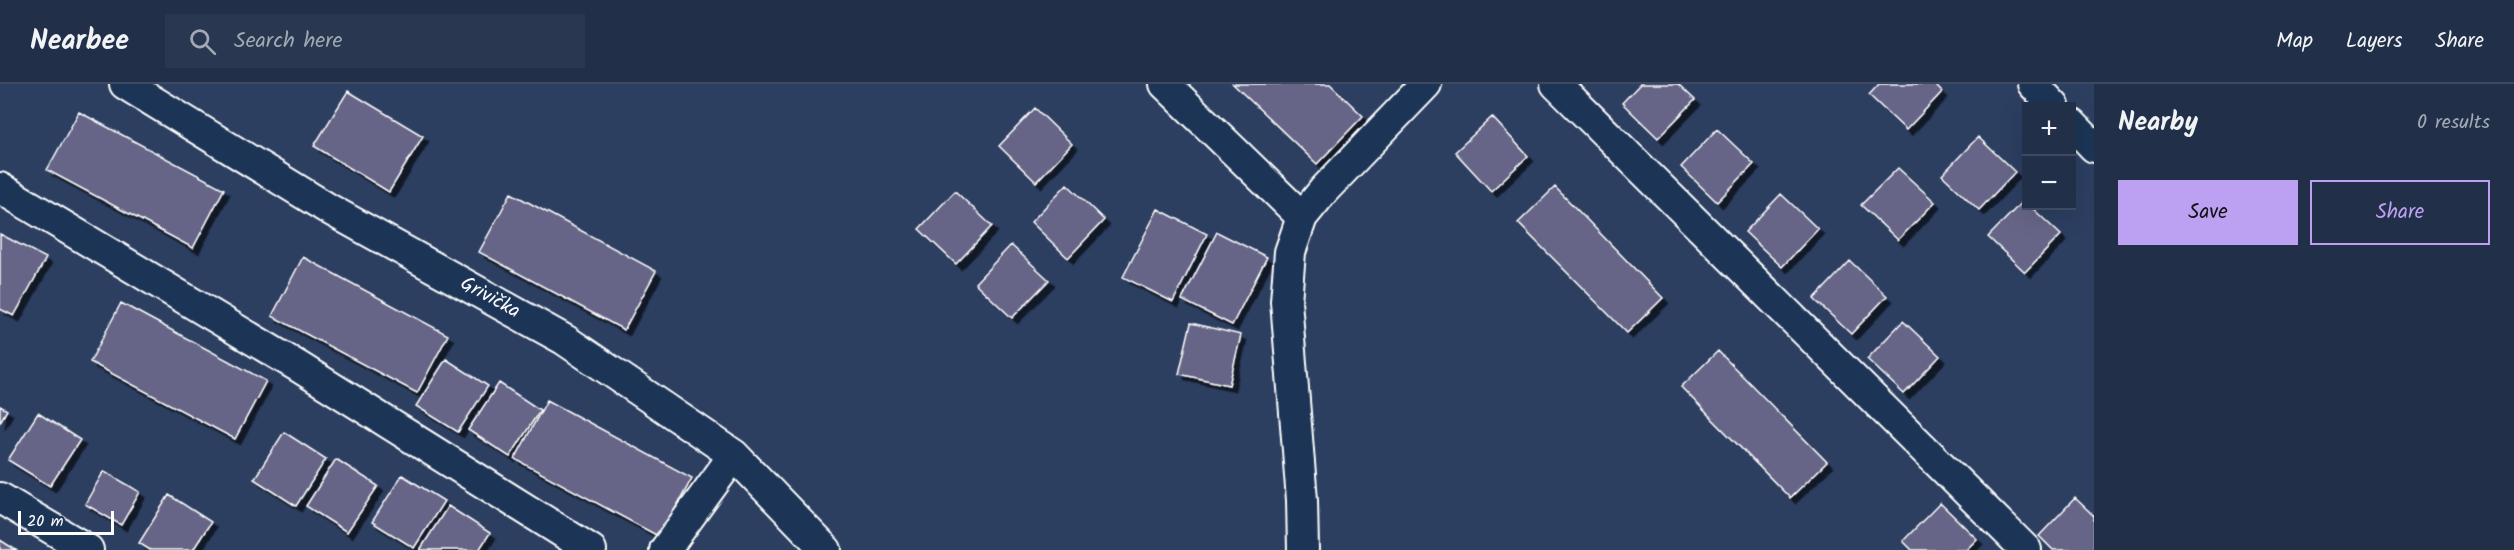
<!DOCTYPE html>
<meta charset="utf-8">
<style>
body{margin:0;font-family:Kalam,sans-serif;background:#293750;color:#f1f3f6}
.controls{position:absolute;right:18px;top:18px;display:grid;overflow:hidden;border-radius:0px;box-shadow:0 6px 24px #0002}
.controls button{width:54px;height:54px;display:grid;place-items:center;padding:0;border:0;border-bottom:2px solid #3e4a61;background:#212f49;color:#f1f3f6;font:30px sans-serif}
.scale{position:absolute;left:18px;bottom:15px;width:96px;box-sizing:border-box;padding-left:6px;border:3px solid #fff;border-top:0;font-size:16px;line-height:21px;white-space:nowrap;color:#fff;-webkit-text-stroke:4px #1d3557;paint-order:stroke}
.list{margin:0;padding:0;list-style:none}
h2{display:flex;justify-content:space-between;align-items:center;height:78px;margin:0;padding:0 24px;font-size:26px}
h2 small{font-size:20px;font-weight:400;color:#a2a9b4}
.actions{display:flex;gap:12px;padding:18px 24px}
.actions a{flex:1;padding:14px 0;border:2px solid #bca0f2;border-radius:0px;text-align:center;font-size:21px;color:#bca0f2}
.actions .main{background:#bca0f2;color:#111}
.icon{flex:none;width:33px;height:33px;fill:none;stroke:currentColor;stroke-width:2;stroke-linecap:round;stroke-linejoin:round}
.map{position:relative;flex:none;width:2094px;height:466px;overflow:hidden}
header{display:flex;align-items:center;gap:36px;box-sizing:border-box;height:84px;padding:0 30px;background:#212f49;border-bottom:2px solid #3e4a61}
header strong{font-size:28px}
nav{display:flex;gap:33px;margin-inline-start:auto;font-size:21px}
.search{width:420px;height:54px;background:#293750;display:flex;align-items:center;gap:15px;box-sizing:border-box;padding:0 21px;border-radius:0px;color:#a2a9b4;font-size:22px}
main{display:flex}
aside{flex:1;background:#212f49}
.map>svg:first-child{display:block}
.building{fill:#666587;stroke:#fff;stroke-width:1.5;filter:url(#shadow)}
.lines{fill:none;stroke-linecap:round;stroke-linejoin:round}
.street-casing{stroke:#fff;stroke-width:34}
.street{stroke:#1d3557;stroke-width:30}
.labels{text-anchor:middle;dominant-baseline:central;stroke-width:5;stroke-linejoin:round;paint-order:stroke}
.street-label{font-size:20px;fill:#fff;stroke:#1d3557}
</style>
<header>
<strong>Nearbee</strong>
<div class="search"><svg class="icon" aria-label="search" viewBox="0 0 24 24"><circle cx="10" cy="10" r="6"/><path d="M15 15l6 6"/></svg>Search here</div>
<nav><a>Map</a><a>Layers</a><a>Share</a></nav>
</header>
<main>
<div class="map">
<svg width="2094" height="466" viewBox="0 0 2094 466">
<defs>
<filter id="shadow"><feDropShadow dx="5.5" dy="5.5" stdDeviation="0" flood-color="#0009"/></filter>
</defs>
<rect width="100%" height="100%" fill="#2c3f61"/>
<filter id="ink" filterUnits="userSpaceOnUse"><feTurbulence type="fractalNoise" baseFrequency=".0167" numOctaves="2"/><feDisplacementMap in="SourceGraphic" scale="12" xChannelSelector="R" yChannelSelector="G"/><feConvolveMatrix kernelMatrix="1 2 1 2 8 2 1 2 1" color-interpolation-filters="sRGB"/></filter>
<g filter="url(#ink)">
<path class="building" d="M1233,0H1330L1363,32L1317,80Z
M1640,0H1678L1695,16L1658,54L1622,19Z
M1879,0H1934L1942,8L1906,46L1869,11Z
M348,7L423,52L389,108L314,62Z
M1035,24L1072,60L1036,98L999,62Z
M79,28L224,105L193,164L47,86Z
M1492,33L1528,72L1491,107L1455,68Z
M1717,45L1754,80L1717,118L1681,83Z
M1978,53L2015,88L1979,126L1942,91Z
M1898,84L1935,118L1898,156L1861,121Z
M1067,100L1104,136L1068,174L1031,138Z
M1555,103L1663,214L1627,249L1518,139Z
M955,107L992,142L956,180L919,145Z
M511,109L656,187L624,246L479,168Z
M1781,110L1818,145L1782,183L1745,148Z
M2024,116L2026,122H2030L2061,151L2025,188L1988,153Z
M1158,125L1207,150L1173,218L1123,193Z
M1217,148L1267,173L1232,241L1182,216Z
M0,150L46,174L14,232L0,225Z
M1011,161L1049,196L1012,234L975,199Z
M303,173L448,251L417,309L272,232Z
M1850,177L1887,212L1851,250L1814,215Z
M121,219L266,297L235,355L90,278Z
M1903,237L1940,272L1904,310L1867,275Z
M1191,239L1241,251L1229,301L1179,290Z
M1718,267L1827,378L1790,414L1681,303Z
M446,275L488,302L458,348L416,322Z
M499,299L540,326L510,373L468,346Z
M547,316L692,394L660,453L515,375Z
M0,322L7,326L0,338Z
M38,329L80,356L50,402L8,376Z
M284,348L326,375L296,422L254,395Z
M336,375L378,402L347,448L306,422Z
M104,387L140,408L121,441L85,420Z
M402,391L444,417L414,464L372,438Z
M169,411L211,438L193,466H150L139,459Z
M2075,414L2094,432V466H2053L2039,452Z
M1940,419L1977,455L1966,466H1912L1903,457Z
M448,422L490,449L479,466H420Z
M0,456L16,466H0Z"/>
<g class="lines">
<g class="street-casing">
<path id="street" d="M125,0L327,124L565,256L734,371L826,466
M1165,0L1302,133
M1556,0L2026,466
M2033,0L2054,22
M2072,40L2094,63
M0,104L299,283L591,466
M0,414L88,466
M665,466L734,371
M1303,466L1302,416L1286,217L1290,168L1302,133L1324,106L1426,0"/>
</g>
<use href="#street" class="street"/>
</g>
</g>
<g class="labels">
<g class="street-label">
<text transform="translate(490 214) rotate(29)">Grivička</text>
</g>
</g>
</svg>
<div class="controls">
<button>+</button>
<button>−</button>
</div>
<div class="scale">20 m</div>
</div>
<aside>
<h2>Nearby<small>0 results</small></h2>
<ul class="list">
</ul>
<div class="actions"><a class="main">Save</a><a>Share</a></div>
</aside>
</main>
